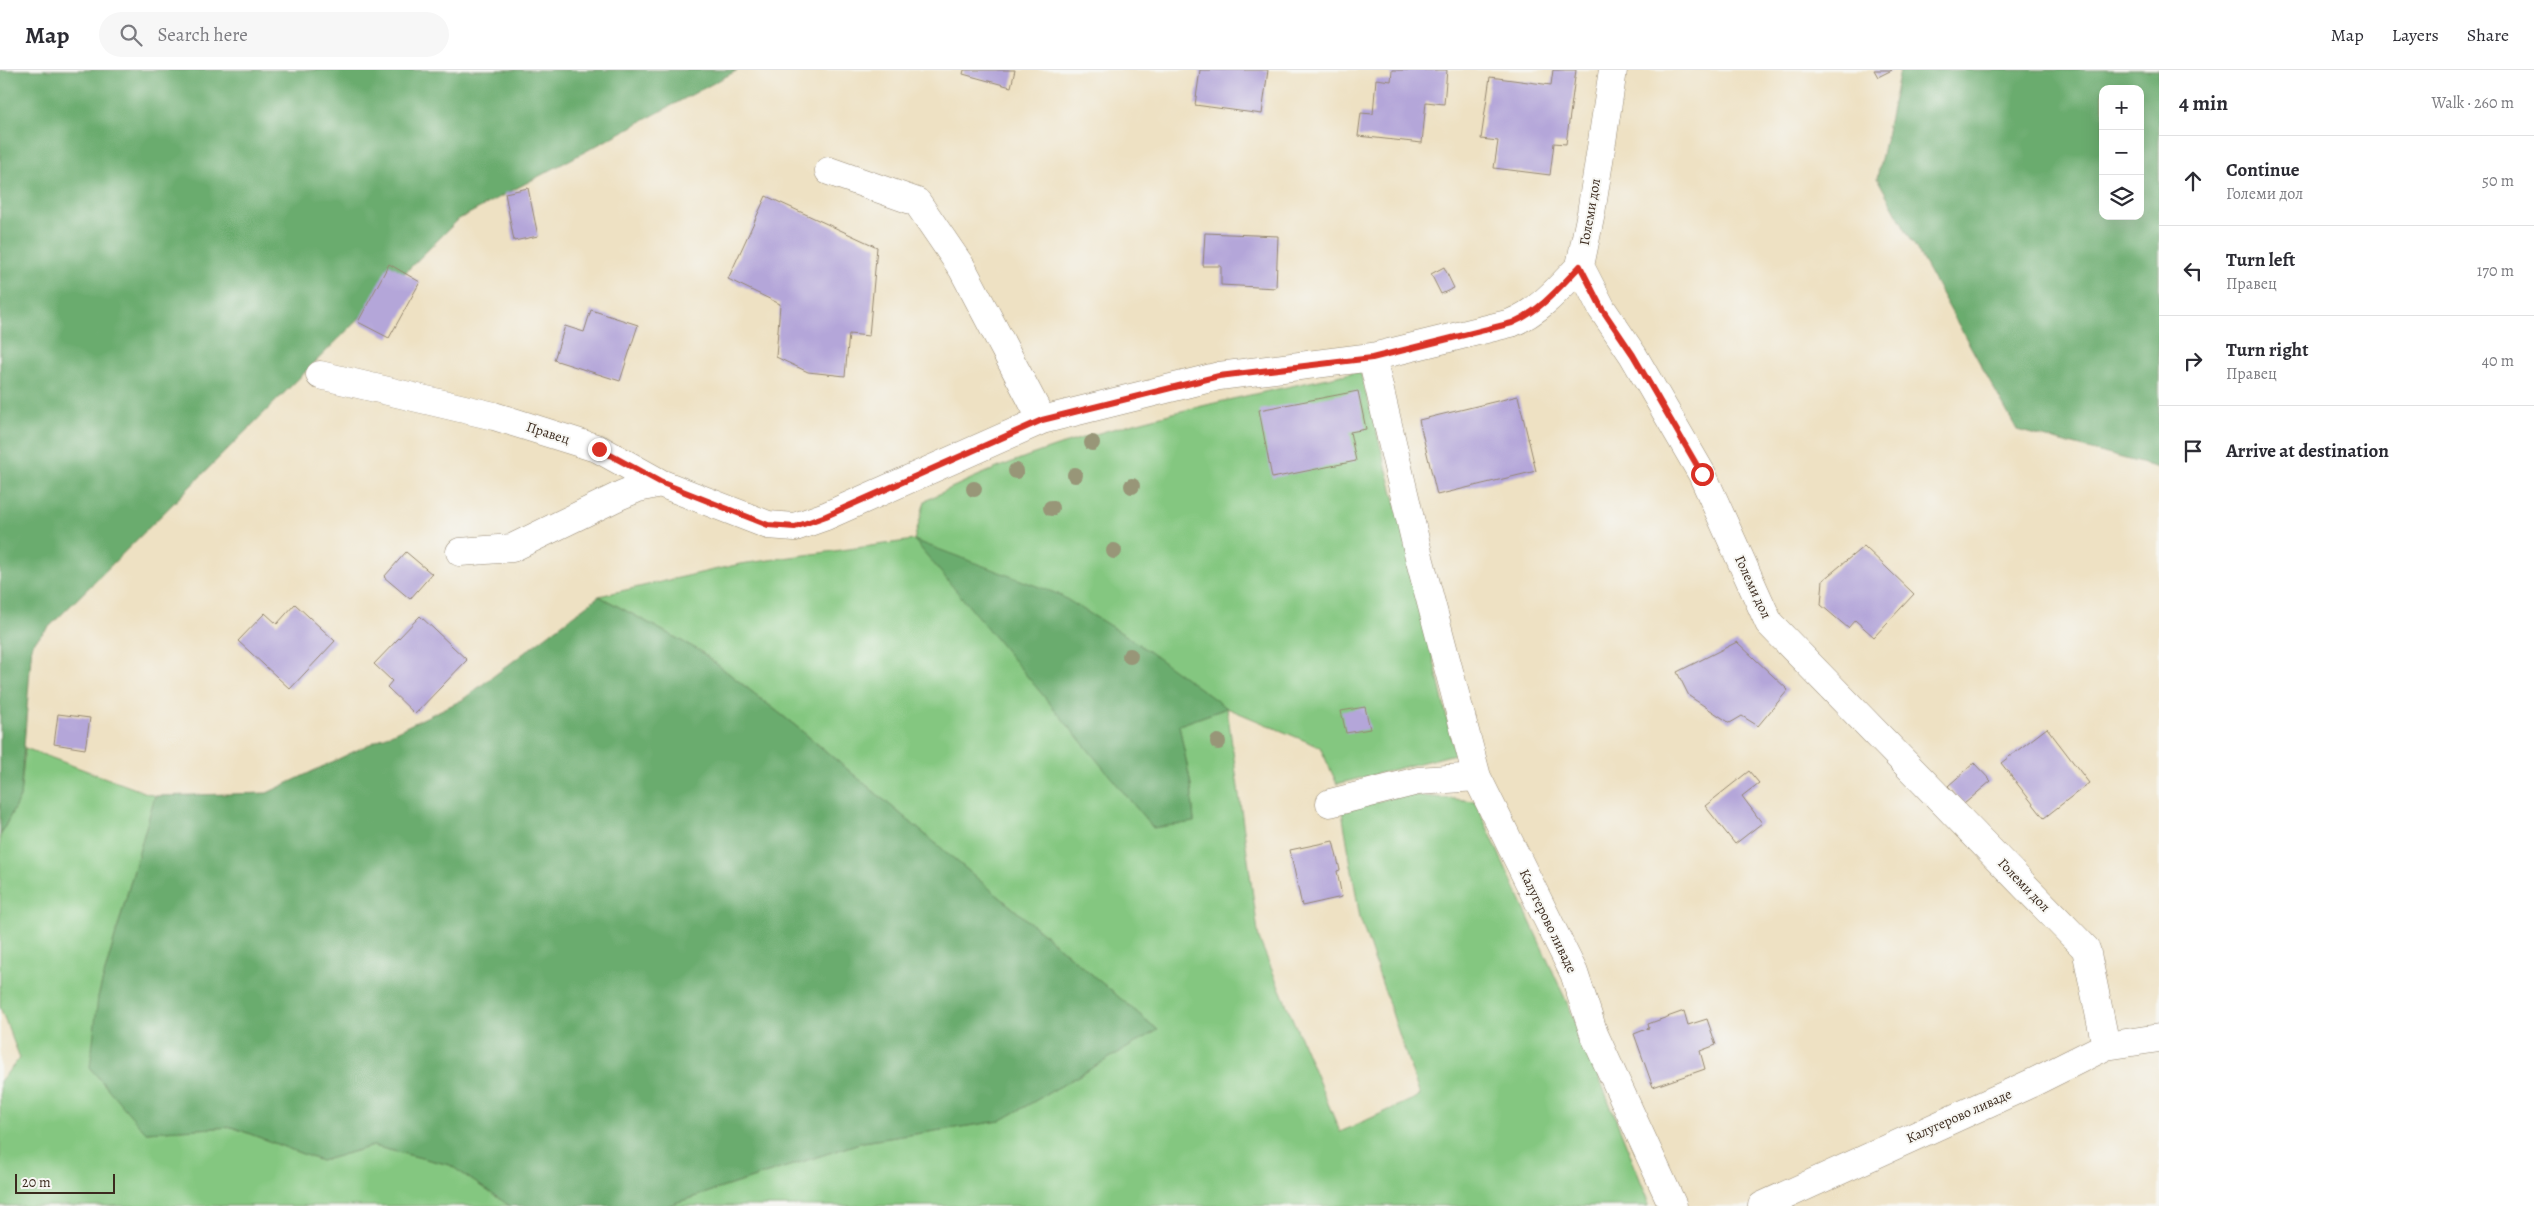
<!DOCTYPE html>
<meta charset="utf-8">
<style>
body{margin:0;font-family:Alegreya,serif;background:#f7f7f7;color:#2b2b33}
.controls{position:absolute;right:15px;top:15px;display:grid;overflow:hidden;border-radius:10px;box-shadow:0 5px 20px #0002}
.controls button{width:45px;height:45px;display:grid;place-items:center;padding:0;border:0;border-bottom:1px solid #e1e1e2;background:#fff;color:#2b2b33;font:25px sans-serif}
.scale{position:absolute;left:15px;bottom:12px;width:100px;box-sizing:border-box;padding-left:5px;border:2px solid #3b2a1e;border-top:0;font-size:14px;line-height:18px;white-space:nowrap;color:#3b2a1e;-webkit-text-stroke:4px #f6f6f2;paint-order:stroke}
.stop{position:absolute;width:15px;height:15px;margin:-11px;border:4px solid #d93025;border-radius:50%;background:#fff}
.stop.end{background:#d93025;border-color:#fff;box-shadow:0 1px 5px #0008}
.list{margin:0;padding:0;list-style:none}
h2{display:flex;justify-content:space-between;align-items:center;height:65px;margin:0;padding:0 20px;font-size:21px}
h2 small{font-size:16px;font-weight:400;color:#7c7c81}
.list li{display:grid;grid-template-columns:32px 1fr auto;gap:15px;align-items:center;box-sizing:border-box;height:90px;padding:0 20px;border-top:1px solid #e1e1e2}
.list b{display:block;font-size:19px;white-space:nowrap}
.list p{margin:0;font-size:16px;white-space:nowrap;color:#7c7c81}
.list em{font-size:16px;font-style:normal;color:#7c7c81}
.icon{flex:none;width:28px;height:28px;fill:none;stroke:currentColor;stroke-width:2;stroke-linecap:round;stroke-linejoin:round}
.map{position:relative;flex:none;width:2159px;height:1136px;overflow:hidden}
header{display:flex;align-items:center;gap:30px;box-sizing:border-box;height:70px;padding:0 25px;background:#fff;border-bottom:1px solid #e1e1e2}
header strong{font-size:24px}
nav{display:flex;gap:28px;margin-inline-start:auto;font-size:18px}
.search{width:350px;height:45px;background:#f7f7f7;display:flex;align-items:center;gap:12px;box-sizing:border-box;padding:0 18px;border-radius:28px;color:#7c7c81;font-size:19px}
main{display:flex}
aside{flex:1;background:#fff}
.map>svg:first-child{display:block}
.green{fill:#84c780;stroke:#60784f;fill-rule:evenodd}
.forest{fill:#6bac6e;stroke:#536b46;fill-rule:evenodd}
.building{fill:#b4a6d9}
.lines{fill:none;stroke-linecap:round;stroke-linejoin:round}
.minor-casing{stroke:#948670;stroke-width:29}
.minor{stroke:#fff;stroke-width:28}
.tree{fill:#989678}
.route{stroke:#d93025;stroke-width:6}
.labels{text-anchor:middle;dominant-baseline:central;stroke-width:4;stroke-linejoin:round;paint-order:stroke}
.street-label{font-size:14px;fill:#3b2a1e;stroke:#f6f6f2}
</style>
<header>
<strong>Map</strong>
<div class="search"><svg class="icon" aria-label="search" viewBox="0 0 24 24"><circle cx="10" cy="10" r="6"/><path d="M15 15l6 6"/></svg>Search here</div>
<nav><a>Map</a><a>Layers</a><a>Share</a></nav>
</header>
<main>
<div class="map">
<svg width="2159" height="1136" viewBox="0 0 2159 1136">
<rect width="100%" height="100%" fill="#f6f6f2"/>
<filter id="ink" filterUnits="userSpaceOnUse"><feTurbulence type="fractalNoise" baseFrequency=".02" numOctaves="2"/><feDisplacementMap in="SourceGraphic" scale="10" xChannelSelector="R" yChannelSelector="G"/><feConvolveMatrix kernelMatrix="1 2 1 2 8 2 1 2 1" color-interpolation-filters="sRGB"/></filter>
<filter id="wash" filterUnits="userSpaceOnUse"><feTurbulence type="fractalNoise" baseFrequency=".0096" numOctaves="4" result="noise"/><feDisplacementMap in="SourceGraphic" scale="20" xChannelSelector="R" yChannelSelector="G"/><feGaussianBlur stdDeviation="1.12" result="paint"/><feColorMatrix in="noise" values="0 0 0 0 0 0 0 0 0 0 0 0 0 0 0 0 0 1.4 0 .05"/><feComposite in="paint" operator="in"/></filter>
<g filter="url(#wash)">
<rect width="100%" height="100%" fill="#eee1c3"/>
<path class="green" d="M1360,301L1411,489L1455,684L1337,714L1320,677L1227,638L1259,869L1340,1062L1420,1026L1360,848L1342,742L1403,724L1475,731L1584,970L1648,1129V1136H666L863,1072L1000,1051L1158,960L797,657L700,581L599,526L740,494L914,470L925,431C1056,362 1216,333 1360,301ZM1058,524L1227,638L1179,655L1191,715L1194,752Z
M25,678L155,726L98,927L145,1062L232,1057L321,1091L373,1076L450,1095L510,1136H0V1011L20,988L0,937V766L20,727Z"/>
<path class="forest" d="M0,0H738L459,149L32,574L20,727L0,766Z
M1900,0H2159V398L2017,360L1877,108ZM2103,19H2140V146H2103Z
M914,470L1058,524L1130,568L1227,638L1179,655L1191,715L1194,752L1153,758Z
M599,526L700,581L797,657L1158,960L1000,1051L863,1072L666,1136H510L450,1095L373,1076L321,1091L232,1057L145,1062L90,998L98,927L155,726L267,723L462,630Z"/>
<g id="blocks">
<path class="building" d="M964,0H1015L1011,17L963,4Z
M1200,0H1268L1262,44L1195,35Z
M1392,0H1447L1444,34L1426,32L1422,73L1358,66L1361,43L1373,44L1376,9L1391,11Z
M1553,0H1576L1566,74L1554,73L1550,105L1494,98L1498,71L1481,69L1490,7L1551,15Z
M1874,0H1892L1878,7Z
M528,118L538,166L514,171L505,123Z
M766,126L877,177L869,266L849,264L845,306L808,302L776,287L780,234L728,209Z
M1205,163L1278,166L1276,218L1221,215V196H1203Z
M389,194L420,212L389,268L358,252Z
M1444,197L1454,218L1441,224L1431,204Z
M591,240L638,255L620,311L554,290L565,256L584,262Z
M1358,321L1366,359L1350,362L1356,391L1272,408L1259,340Z
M1518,326L1536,401L1437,425L1419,350Z
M1864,476L1914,524L1874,567L1855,550L1848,558L1821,535L1823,510Z
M406,482L432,504L410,529L384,507Z
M295,534L335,571L290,619L238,571L265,543L277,554Z
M420,546L467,590L415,644L387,617L392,611L374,594Z
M1737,572L1788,620L1758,656L1742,646L1730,653L1689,626L1677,602Z
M1365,637L1370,659L1346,663L1341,641Z
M58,644L90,648L85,679L54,674Z
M2047,658L2089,713L2044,748L2001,693Z
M1974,693L1991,711L1964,734L1948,716Z
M1749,701L1759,713L1742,726L1762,753L1735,774L1705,736Z
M1333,771L1340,800L1337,801L1342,827L1302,836L1290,780Z
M1684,941L1688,955L1707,949L1716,975L1700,981L1705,999L1653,1017L1634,964L1649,958L1648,954Z"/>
</g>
</g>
<g filter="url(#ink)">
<use href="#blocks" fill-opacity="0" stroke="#948670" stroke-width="1"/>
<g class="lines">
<g class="minor-casing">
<path id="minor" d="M1613,0L1591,143L1580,196L1602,239L1633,285L1702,404L1769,553L2086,879L2106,976
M829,101L917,132L962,198L1042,350
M1372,287L1420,491L1477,707
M320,305L494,346L599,379L660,413L768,455L795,457L826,446L1042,350L1219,306L1372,287L1511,253C1540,241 1559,218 1580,196
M460,482L512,478L621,425L638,418L660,413
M1330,733L1418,711L1477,707L1574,903L1594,964L1673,1136
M1762,1136L2034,1012L2106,976L2159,968"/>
</g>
<use href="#minor" class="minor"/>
</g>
<g class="tree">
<circle cx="1092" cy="373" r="8"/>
<circle cx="1016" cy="401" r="8"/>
<circle cx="1075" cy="405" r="8"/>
<circle cx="1132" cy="416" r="8"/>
<circle cx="974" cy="419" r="8"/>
<circle cx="1051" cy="438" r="8"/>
<circle cx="1114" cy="481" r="8"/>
<circle cx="1130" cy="586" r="8"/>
<circle cx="1218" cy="672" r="8"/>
</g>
</g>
<g class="lines" filter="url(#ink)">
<path class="route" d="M599,379L660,412L768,455L795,457L826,446L1042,350L1219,306L1372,288L1512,253C1540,241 1559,218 1580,196L1602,239L1633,285L1702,404"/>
</g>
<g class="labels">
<g class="street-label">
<text transform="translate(1590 142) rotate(-80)">Големи дол</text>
<text transform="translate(548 363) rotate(18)">Правец</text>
<text transform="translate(1753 517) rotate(65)">Големи дол</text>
<text transform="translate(2024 815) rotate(46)">Големи дол</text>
<text transform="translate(1548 851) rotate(64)">Калугерово ливаде</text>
<text transform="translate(1959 1046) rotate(-24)">Калугерово ливаде</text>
</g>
</g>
</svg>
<div class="controls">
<button>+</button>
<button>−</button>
<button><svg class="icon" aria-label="layers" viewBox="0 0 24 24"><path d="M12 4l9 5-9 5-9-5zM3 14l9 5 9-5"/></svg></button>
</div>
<div class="scale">20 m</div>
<div class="stop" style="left:1702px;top:404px"></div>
<div class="stop end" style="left:599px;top:379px"></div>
</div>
<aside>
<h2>4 min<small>Walk · 260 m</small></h2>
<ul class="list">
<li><svg class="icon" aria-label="ahead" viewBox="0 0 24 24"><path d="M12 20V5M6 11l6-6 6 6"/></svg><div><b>Continue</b><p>Големи дол</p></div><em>50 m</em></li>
<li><svg class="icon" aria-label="left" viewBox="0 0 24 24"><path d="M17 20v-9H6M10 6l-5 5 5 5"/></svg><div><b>Turn left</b><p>Правец</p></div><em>170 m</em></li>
<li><svg class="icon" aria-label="right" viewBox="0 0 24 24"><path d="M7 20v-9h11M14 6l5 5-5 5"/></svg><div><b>Turn right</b><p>Правец</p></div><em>40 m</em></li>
<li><svg class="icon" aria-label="arrive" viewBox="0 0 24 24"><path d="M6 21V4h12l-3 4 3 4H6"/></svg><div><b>Arrive at destination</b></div></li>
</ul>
</aside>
</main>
